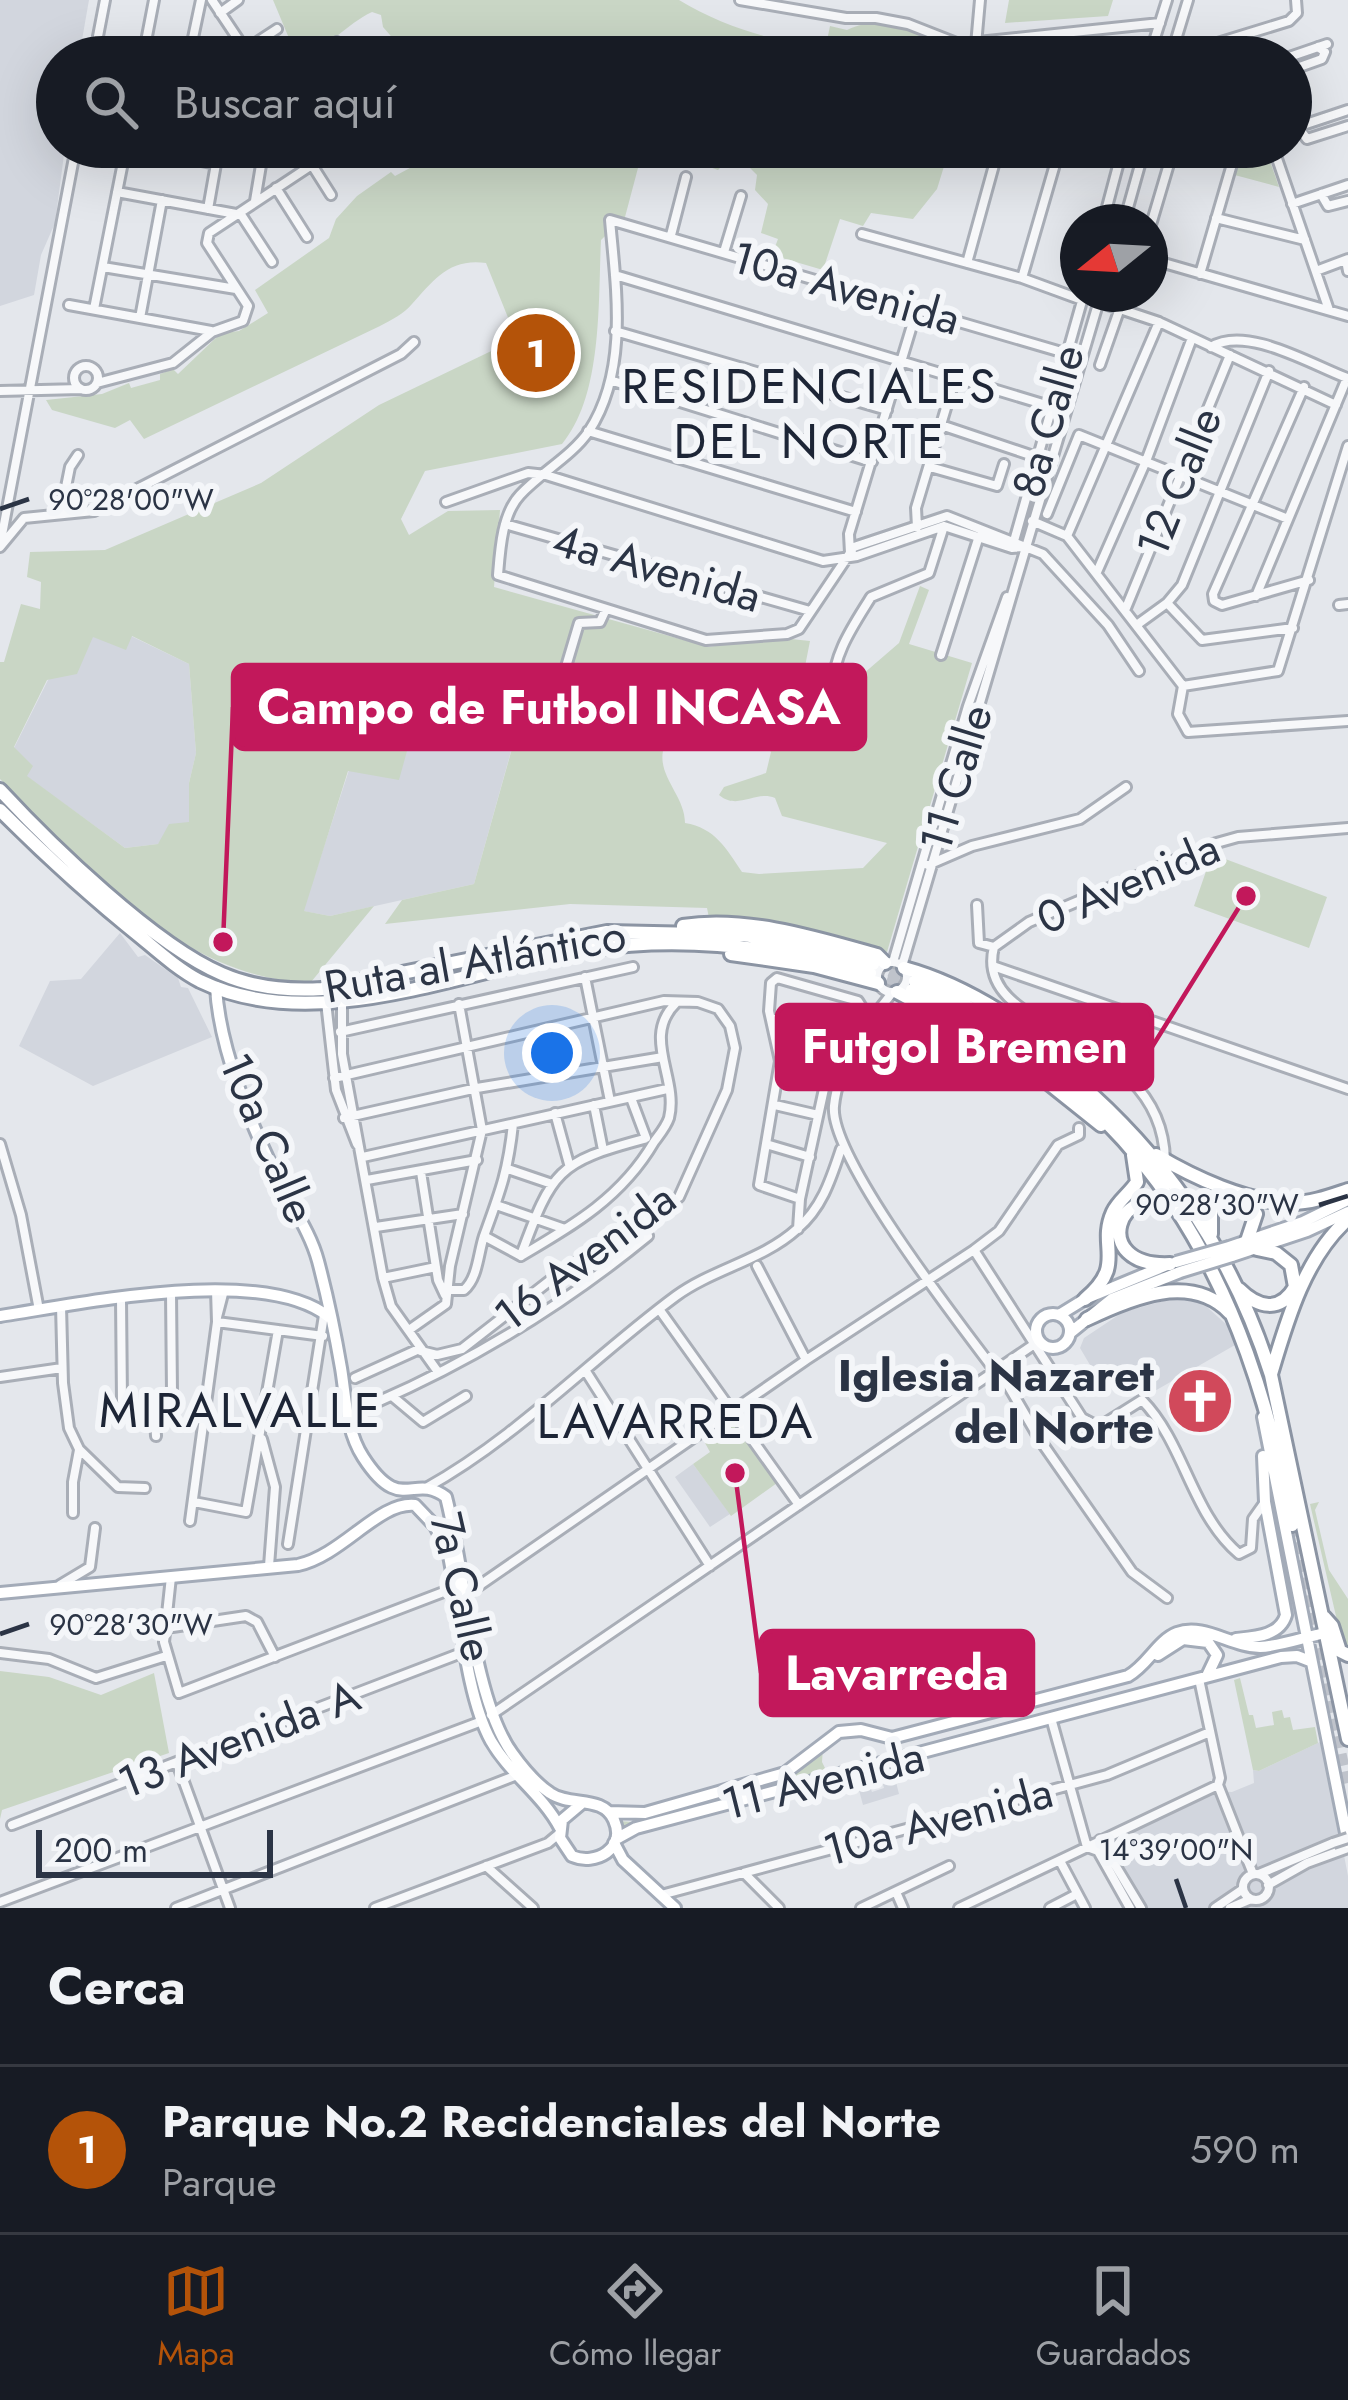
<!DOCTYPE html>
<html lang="es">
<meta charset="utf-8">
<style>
body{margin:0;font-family:Jost,sans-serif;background:#20242c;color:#f1f3f6}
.compass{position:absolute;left:1060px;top:204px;width:108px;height:108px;border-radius:50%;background:#171b24;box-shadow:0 12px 48px #0002;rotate:252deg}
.scale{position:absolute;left:36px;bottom:30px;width:237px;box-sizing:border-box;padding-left:12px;border:6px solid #2b3445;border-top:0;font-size:33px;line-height:42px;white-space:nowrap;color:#2b3445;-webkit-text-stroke:9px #f4f6f9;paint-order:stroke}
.you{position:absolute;left:552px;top:1053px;width:42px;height:42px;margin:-30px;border:9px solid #fff;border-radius:50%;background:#1a73e8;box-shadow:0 0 0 18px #1a73e833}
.badge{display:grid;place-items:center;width:78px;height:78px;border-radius:50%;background:#b45309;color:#fff;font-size:39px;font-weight:700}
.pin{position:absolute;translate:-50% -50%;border:6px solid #fff;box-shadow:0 3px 12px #0006}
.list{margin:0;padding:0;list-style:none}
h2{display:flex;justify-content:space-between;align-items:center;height:156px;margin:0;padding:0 48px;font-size:51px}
h2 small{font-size:39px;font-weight:400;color:#9ea1a6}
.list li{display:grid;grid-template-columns:78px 1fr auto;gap:36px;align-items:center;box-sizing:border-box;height:168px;padding:0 48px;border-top:3px solid #363941}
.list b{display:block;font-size:45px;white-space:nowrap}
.list p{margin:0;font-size:39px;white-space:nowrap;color:#9ea1a6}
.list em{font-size:39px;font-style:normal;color:#9ea1a6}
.icon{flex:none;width:66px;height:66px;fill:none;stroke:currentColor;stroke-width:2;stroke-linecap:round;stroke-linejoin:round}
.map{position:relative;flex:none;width:1348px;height:1908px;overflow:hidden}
.search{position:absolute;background:#171b24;box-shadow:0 12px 48px #0002;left:36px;right:36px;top:36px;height:132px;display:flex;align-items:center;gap:30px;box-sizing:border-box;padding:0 42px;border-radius:66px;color:#9ea1a6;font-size:45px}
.sheet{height:324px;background:#171b24}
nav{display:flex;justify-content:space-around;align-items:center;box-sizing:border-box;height:168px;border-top:3px solid #363941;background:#171b24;font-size:33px;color:#9ea1a6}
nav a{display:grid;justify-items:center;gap:6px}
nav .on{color:#b45309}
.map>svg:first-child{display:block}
.built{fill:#d2d6de}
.green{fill:#c9d6c5;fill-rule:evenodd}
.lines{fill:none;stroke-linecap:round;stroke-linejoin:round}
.highway-tunnel{stroke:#bfc3cb;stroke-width:12;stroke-dasharray:12 6;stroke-linecap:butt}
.minor-casing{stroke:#a9aeb7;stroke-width:14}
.major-casing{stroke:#a3abb8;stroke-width:16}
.highway-casing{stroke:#8b94a3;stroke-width:18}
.minor{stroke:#f7f8fa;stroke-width:8}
.major{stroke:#fff;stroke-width:10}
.highway{stroke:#fff;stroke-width:12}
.minor-bridge-casing{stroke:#a9aeb7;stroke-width:14;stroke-linecap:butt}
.major-bridge-casing{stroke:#a3abb8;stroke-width:16;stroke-linecap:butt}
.minor-bridge{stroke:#f7f8fa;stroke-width:8}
.major-bridge{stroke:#fff;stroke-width:10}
.ticks{fill:none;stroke:#2b3445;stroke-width:4.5}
.labels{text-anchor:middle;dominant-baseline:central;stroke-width:12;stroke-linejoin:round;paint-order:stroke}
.street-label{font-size:45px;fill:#2b3445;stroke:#f4f6f9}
.poi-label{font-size:45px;font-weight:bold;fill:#2b3445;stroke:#f4f6f9;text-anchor:end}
.neighbourhood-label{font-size:48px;letter-spacing:3px;fill:#1d2536;stroke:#f4f6f9}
.ticks-label{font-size:30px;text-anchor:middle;fill:#2b3445;stroke:#f4f6f9;stroke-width:12;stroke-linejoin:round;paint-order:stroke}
.leader{fill:none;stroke:#c2185b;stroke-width:4.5}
.callout-dot{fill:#c2185b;stroke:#f4f6f9;stroke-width:4.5}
.callout{fill:#c2185b;stroke:#c2185b;stroke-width:4.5}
.callout-label{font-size:48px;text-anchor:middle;font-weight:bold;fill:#fff}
</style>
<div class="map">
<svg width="1348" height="1908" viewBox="0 0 1348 1908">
<rect width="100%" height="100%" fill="#e4e7ec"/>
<path class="built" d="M0,0H89L79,57H57V147H65L55,223L41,255L34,295L0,306Z
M93,636H131L189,664L196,753L189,783V823L158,844L125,848L26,776L14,748L48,680Z
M417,715L513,744L474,884L330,916L303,911L349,770Z
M120,933L138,957L145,955L178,978L181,987L188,988L212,1037L93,1086L19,1046L50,981L81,979Z
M1167,1300H1193L1207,1307L1228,1326L1235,1345L1146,1396L1130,1370L1103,1387L1080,1348L1084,1338L1123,1312Z
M693,1464L730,1514L710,1527L675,1477Z
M1322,1741L1348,1876V1908H1141L1103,1843L1215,1791L1232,1792L1254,1783L1253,1770L1259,1771Z
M893,1770L899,1794L863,1805L856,1779L866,1776L872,1792L884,1788L880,1773Z"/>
<path class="green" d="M273,0H679C725,28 773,40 825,50L830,26L847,30C895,6 942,50 991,43L992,57H409L383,27L381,15L372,12C347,23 325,53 296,55Z
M1009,0H1113L1108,16L1005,23Z
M449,147H950L937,189L913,219L871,213L863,226L840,219L823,270L772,255L778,239L761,233L768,204L755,190L757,175L749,167L726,162L718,170L690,160L685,165L669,159H647L638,168L625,217L601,240C598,302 603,395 562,444L425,471L401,519L409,535L448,511L500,510L494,587L709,647L772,637L810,641L799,697L819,712L899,643L920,586L929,590L909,644L972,663L887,952L800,929L709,918L707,908L570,904L385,924L402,900L474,884L513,745L417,715L399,780L348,771L304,911L330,916L374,906L311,982C183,981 82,864 0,779V662H4L21,604L40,609L41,582L27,577L30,552L105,550L261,483L379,405L510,342L513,330L486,263C449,258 434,280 412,304C404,314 391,320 380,326L144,439L130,420L115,428L52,410L46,400L102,394L129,383L131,388L160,380V374L173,369L178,374L221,333L239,331L268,313L255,290L329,238L336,219L357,196L391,172L395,176ZM132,636L189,664L196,753L189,783V822L169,824L158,844L125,848L27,776L33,766L14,747L47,680L77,674L93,637L126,650ZM717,731L723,746L762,740L771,752L766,773L724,787L719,795C738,811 755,790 775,798L782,816L887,843L863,868L759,874L742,872C726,848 715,828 685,823C685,796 658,777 663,751Z
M1239,147H1265L1279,187L1231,174Z
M1212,854L1327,897L1309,948L1194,906Z
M733,1422L777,1483L731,1516L693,1464L710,1452L705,1443Z
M1319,1502L1315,1510L1329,1570L1348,1599V1648L1342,1642L1310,1504Z
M0,1671L49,1677L101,1695L154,1673L169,1753L2,1810L0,1819Z
M1240,1678L1249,1715H1253L1256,1728L1274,1725L1272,1712L1282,1710L1284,1718L1290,1717L1293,1730L1315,1727L1318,1743L1259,1771L1253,1770L1234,1680Z
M823,1747L822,1762L827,1772L622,1829L619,1821L632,1822L671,1813L787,1779Z"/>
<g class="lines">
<path class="highway-tunnel" d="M873,964L915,981
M870,973L912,990
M1292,1525L1348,1789"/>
<g class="minor-casing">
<path id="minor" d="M212,0L250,57
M740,0L846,18H876L908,24L959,44L1160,23
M220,13L238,0
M976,45L980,0
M245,50L277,29
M1171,56L1188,0
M94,57L105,0
M143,57L154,0
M189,57L201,0
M314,57L337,42
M1149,57L1167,0
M1172,57L1289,21L1297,13L1296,0
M1289,57L1327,44
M1291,70L1322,59L1325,52L1318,47
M1298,127L1307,139L1348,126
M1291,129L1348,110
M130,147L216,164
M310,147L319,160
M1273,147L1329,310
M312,165L331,195
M276,188L307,237
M117,192L236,214
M1321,194L1328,206L1348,201
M255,201L264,147
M1292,204L1348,185
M208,209L219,147
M240,213L272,262
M1216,218L1305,240
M1103,222L1123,147
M1124,222L1145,147
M1150,228L1174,147
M862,234L1022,278L1082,300
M671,235L686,177
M724,252L741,196
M1150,259L1348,316
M1346,260L1348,271
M967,263L999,147
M103,267L236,289
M1316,271L1348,259
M1200,274L1237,147
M615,275L1066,411
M1022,278L1060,147
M1099,302L1159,322L1336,405
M69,305L211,331
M94,309L126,147
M140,318L162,200
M615,331L887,410
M1211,347C1246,325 1310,364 1347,378
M1082,358L610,220C616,288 629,370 589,431C571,457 541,472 520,495C502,514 500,550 498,575L706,640L787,634L799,629L854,547L947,516L1043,554L1108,625L1139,671
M1100,365L1120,308
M74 378a12 12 0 1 1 24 0a12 12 0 1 1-24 0Z
M613,381L872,462
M97,383L173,363L212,332L243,321L248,306L207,243L209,233L339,147
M1304,387L1213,594L1214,601L1222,605L1309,580
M0,391L81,389
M941,425L1051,462
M588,431L856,512
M930,467L997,486L1004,464
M446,502L528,473L546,475L823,561L857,556L944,526L1012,548L1022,547
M61,512L70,467L78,455
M1047,514L1079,435L1288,519
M1032,521L1067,536L1183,686
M505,524L810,611
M917,527L916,508L955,378
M1067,536L1159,322
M1,540L76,147
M1014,541L1084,294
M0,547L24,518L94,511L401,354L414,342
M850,553L849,534L917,309
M1097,572L1146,461L1192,338
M1256,596L1347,378
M1167,603L1202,640L1293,628
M1339,605L1348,604
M1126,608L1230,355
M1138,624L1167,603L1182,585L1269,371
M941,655L979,536
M565,670L579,623L600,622L606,609
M1183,686L1278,671L1348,446
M1183,686L1178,714L1188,732L1348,721
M834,690C830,658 855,623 871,597L929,573L944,526
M928,865L972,846L1080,819L1126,787
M977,905L979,943L994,947
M877 977a15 15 0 1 1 30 0a15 15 0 1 1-30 0Z
M893,962L968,706L1007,597
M902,966L1101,294
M993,966L1348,1089
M585,977L610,1101
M892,993C867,1024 838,1065 834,1106C829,1157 960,1324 995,1371L1002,1375L1040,1440L1132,1572L1167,1598
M342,1001V1054L383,1278L391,1306L438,1372
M326,1002L336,1090L357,1144
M771,1018L848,1040
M340,1032L633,967
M780,1061L827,1075
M334,1078L664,1001L698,1002L718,1009L730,1026L735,1048L727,1090L679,1197L557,1275L462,1349L437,1355L421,1351
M631,1098L646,1138
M594,1105L603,1150
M775,1105L818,1115
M555,1113L569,1164
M344,1118L477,1088L663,1057
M0,1144L21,1215L39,1310
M766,1144L810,1157
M363,1157L667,1089
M1165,1160C1162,1027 971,1037 994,947L1029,922L1213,844L1238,837L1348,828
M508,1169L552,1184
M421,1172L438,1280L445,1295
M367,1180L477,1160
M499,1206L565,1229
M376,1227L463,1214
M798,1229L800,1199L827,1075L863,1009L858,1001L777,978L771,983L769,1011L780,1061L759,1185L800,1199
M484,1236L521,1256
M974,1250L1082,1418L1099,1427L1142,1400C1185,1444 1191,1513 1239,1554L1251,1548L1253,1519L1265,1502
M521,1255C552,1171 557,1162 644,1139
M521,1256C574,1225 622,1197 654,1142C659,1135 666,1127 669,1118C679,1078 641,1037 676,1003
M757,1266L806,1360
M383,1278L436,1267
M446,1290H464C478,1278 478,1254 484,1236C500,1192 508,1172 513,1124
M121,1299L122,1401
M61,1306L63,1383L69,1428L79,1449L118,1487L145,1488
M659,1309L799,1505
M217,1317L224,1290
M217,1322L323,1336
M409,1330L446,1304L450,1266L482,1130L459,1004
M585,1370L710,1566
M0,1377L62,1368
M355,1378L419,1349
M392,1396L423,1422L466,1396
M375,1403C474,1360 565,1304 648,1236
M156,1436L154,1403L172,1393L171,1293
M262,1439L275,1487L269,1566
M426,1488C518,1437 592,1358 676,1296C713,1269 763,1260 797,1229C822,1208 831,1179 841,1149
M194,1502L246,1512L278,1330
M73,1513V1482L79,1450
M190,1521L217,1322L216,1290
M288,1544L324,1315
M171,1577L164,1642L179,1693L454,1588
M60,1585L90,1567L95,1528
M467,1594L806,1360L974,1250L999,1231L1058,1145L1079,1135V1128
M166,1628L246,1616L257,1622L275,1657
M0,1653L49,1659L96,1678L166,1656
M1199,1679L1220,1778L1218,1785L1253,1874
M491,1715L1039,1341
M1051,1718L1087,1847L1098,1851L1130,1908
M177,1763L230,1908
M12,1825L464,1652
M1100,1840L1141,1908
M1060,1861L1085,1908
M486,1866L533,1908
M744,1873L779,1908
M1259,1874L1333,1843
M1243 1887a13 13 0 1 1 26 0a13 13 0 1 1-26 0Z
M1268,1885L1307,1863L1348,1848
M896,1892L903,1908
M661,1895L1107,1775L1210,1732
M0,1902L482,1721
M176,1908L517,1775
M375,1908L548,1843L560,1833
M861,1908L949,1866
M959,1908L1218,1785
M1050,1908L1077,1894
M1215,1908L1243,1889
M1230,1908L1251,1899"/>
</g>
<g class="major-casing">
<path id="major" d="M216,987C219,1048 251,1125 278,1179C291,1206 310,1231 318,1261C327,1295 335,1333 341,1368C346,1398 346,1431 363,1457C401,1516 413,1472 446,1497C464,1566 473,1699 512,1753C522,1767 535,1783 550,1793C570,1807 603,1795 614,1820C627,1849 595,1866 572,1856L560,1838L562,1820L581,1804
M1229,1247L1303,1222L1348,1200
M1232,1256L1307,1231L1348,1212
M1036 1331a17 17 0 1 1 34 0a17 17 0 1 1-34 0Z
M1059,1315L1085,1299L1167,1265
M0,1316C80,1304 262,1264 329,1317
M1070,1333L1112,1299L1180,1272
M1263,1417L1348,1843
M0,1593L298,1565C343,1555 379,1501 415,1505L435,1526L448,1551C460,1606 465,1694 491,1741C510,1774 542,1794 560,1828
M1236,1639C1255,1637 1280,1636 1286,1615L1265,1502L1263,1456
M1158,1655L1183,1639L1208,1642L1217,1655L1207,1676
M609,1812L645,1813L785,1773L839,1732L861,1730L892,1738L1128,1676C1148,1665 1157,1641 1177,1633C1204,1623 1232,1647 1260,1647C1281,1646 1305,1637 1325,1633
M616,1839L636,1828L1281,1657L1297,1656L1310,1661
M614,1843L623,1860L675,1908"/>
</g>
<g class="highway-casing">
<path id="highway" d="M0,790C51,845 154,945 222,974C254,988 288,991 322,989L607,932L745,935L824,950L873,964
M0,810C45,855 92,898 142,938C160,953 179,970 200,981C318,1038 470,967 591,949C685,935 779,947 870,973
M683,926C746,916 817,938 877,955L885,963
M731,954L814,966L878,983
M904,968C970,986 1034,1030 1084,1075
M915,981C1086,1055 1215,1196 1271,1375L1348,1739
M912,990C1148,1095 1247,1280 1292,1525
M897,992L1012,1054L1101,1125
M1156,1155C1193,1177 1248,1203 1292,1203C1311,1203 1330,1196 1348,1190
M1211,1234V1201C1226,1190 1247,1197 1256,1214L1247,1241
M1170,1264C1087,1268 1118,1173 1178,1211
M1239,1289C1258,1308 1280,1313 1295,1287L1291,1265L1276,1253L1257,1249
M1085,1299C1127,1264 1097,1247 1113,1212C1118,1201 1130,1193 1137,1182L1133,1155
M1087,1319C1131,1298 1191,1272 1230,1313
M1271,1374C1287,1320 1305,1257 1348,1219
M1324,1617L1332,1626L1340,1651L1348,1655"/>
</g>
<use href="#minor" class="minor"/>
<use href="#major" class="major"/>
<use href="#highway" class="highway"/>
<g class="minor-bridge-casing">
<path id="minor-bridge" d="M1333,1843L1348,1838"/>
</g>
<g class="major-bridge-casing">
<path id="major-bridge" d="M1176,1262L1229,1247
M1180,1272L1232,1256"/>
</g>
<use href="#minor-bridge" class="minor-bridge"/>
<use href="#major-bridge" class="major-bridge"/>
</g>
<path class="ticks" d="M0,509L29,499M1319,1205L1348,1196M0,1634L29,1624M1176,1879L1186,1908"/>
<defs>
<g id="church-disc" transform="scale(3.45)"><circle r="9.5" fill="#d1495b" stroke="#f4f6f9"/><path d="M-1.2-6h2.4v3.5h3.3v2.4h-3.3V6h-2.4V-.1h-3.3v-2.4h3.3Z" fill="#fff"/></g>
</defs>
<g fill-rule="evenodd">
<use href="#church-disc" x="1200" y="1401"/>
</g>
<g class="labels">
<g class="street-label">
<text transform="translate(846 288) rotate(16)">10a Avenida</text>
<text transform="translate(1048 421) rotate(-74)">8a Calle</text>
<text transform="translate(1179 482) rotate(-68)">12 Calle</text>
<text transform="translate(657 568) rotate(16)">4a Avenida</text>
<text transform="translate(956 778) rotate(-73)">11 Calle</text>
<text transform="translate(1128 883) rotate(-23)">0 Avenida</text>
<text transform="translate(475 961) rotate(-10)">Ruta al Atlántico</text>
<text transform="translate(268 1138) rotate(67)">10a Calle</text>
<text transform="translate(585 1257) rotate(-37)">16 Avenida</text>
<text transform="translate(462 1587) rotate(77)">7a Calle</text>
<text transform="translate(239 1739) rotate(-21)">13 Avenida A</text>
<text transform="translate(823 1780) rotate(-14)">11 Avenida</text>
<text transform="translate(938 1821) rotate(-15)">10a Avenida</text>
</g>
<g class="poi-label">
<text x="1154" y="1375">Iglesia Nazaret<tspan x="1154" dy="52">del Norte</tspan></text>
</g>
<g class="neighbourhood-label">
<text x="810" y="386">RESIDENCIALES<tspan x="810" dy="55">DEL NORTE</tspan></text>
<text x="241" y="1410">MIRALVALLE</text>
<text x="676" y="1421">LAVARREDA</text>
</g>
</g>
<g class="ticks-label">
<text x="131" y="510">90°28'00"W</text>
<text x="1217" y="1215">90°28'30"W</text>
<text x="131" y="1635">90°28'30"W</text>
<text x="1176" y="1860">14°39'00"N</text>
</g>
<path class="leader" d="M223 942L233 707M1246 896L1152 1047M735 1473L761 1673"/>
<g class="callout-dot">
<circle cx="223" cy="942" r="12"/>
<circle cx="1246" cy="896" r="12"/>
<circle cx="735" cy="1473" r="12"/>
</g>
<g class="callout">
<rect x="233" y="665" width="632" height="84" rx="12"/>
<rect x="777" y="1005" width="375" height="84" rx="12"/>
<rect x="761" y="1631" width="272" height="84" rx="12"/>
</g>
<g class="callout-label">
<text x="549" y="724">Campo de Futbol INCASA</text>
<text x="965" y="1063">Futgol Bremen</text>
<text x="897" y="1690">Lavarreda</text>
</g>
</svg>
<svg class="compass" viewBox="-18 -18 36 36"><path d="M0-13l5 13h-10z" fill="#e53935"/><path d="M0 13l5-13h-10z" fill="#9ea1a6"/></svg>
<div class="scale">200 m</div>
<div class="you"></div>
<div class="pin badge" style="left:536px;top:353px">1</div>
<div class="search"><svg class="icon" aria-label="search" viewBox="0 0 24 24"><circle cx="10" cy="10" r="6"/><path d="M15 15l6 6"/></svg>Buscar aquí</div>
</div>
<section class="sheet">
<h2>Cerca<small></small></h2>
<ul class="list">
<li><span class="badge">1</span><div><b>Parque No.2 Recidenciales del Norte</b><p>Parque</p></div><em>590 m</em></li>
</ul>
</section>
<nav>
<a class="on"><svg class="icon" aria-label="map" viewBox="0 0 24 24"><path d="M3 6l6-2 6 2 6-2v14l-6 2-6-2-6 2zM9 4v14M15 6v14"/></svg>Mapa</a>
<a><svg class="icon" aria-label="directions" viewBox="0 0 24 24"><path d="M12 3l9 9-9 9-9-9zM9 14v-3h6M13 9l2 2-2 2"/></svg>Cómo llegar</a>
<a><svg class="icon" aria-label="saved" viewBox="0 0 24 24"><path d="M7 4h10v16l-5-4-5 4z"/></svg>Guardados</a>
</nav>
